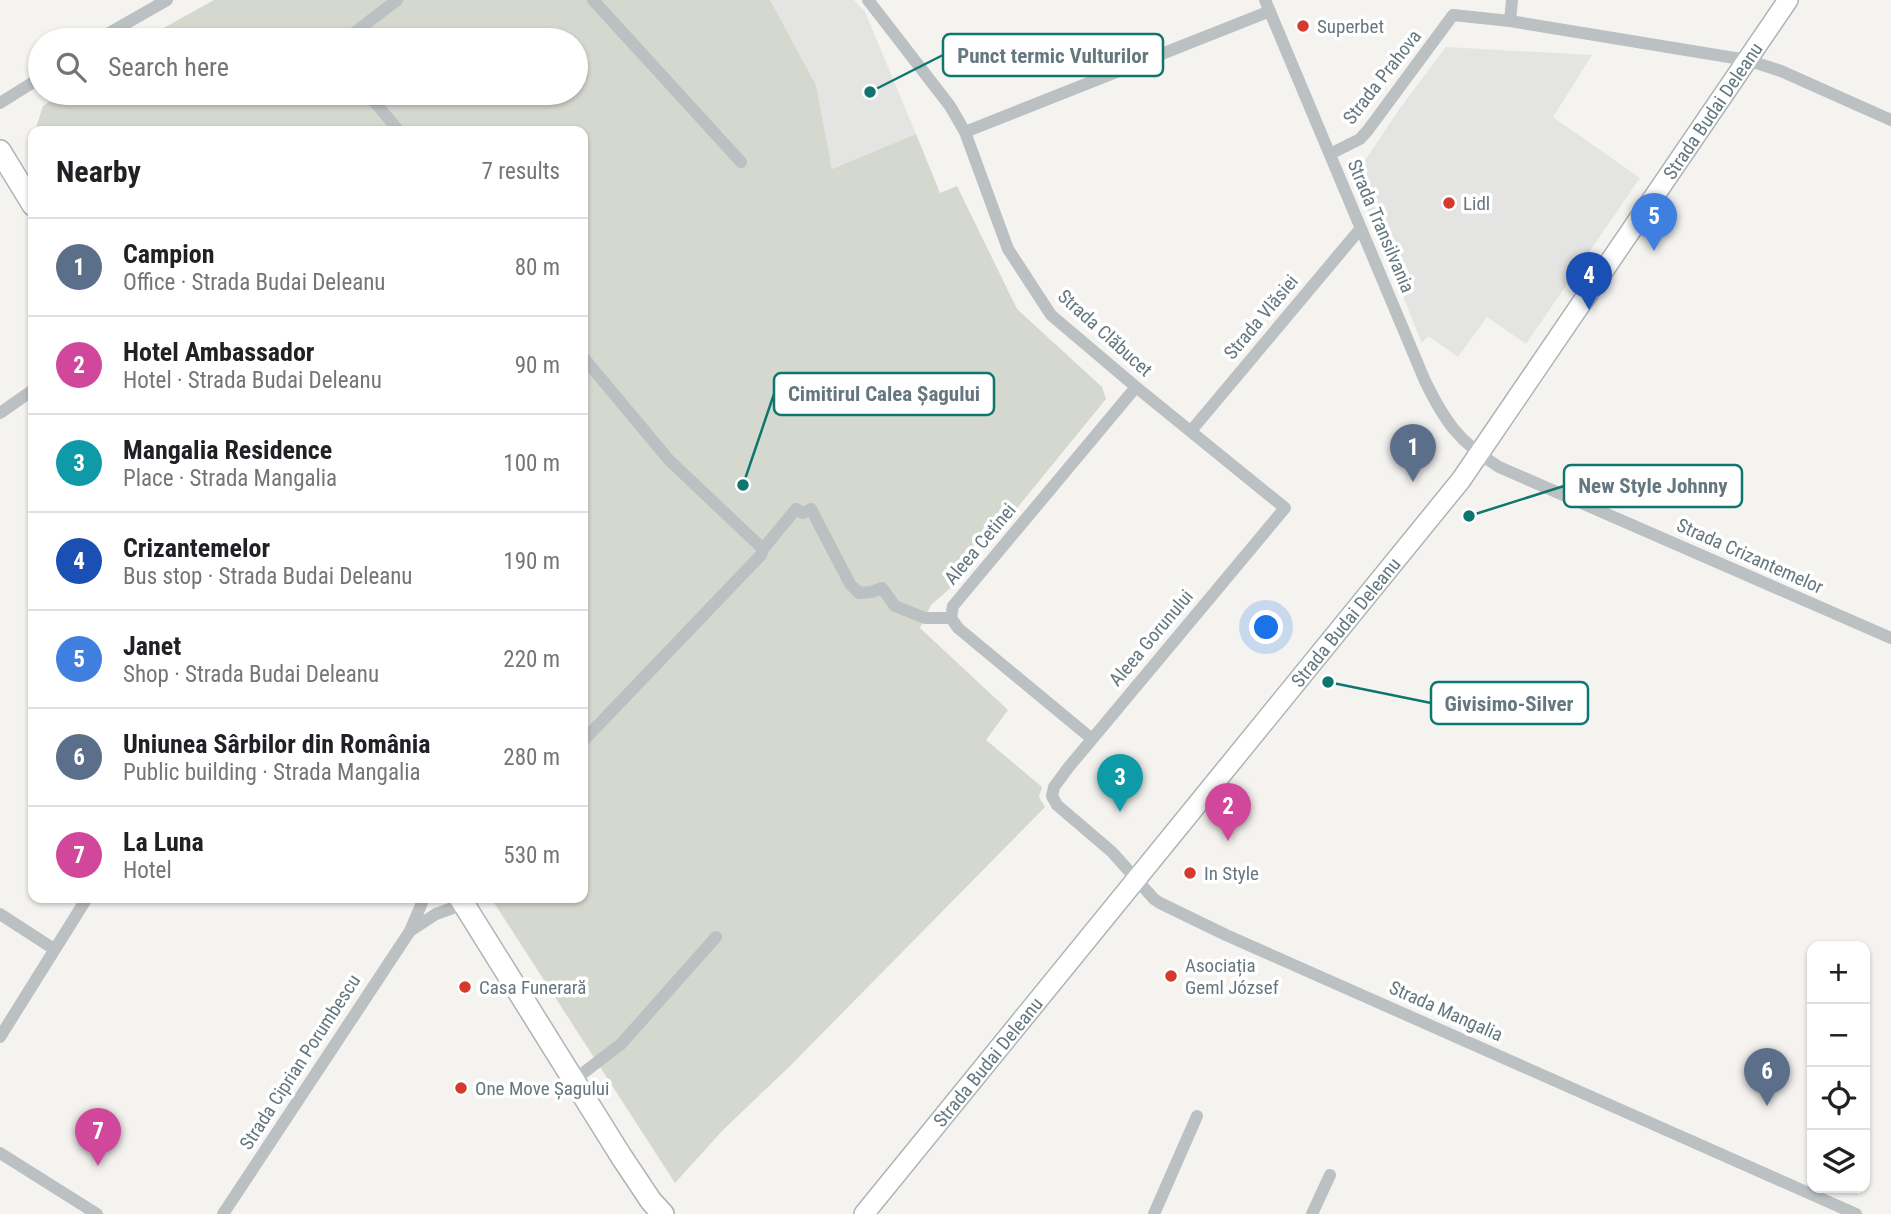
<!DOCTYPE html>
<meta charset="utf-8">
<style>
body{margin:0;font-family:"Roboto Condensed",sans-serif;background:#f6f6f6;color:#202124}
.controls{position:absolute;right:21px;bottom:21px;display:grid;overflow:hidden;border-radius:14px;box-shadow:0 2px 5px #0004}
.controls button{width:63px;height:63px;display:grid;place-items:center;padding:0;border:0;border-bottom:2px solid #e0e0e0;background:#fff;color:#202124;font:35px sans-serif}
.you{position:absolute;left:1267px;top:628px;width:24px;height:24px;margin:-18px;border:5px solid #fff;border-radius:50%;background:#1a73e8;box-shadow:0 0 0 10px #1a73e833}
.badge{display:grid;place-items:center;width:46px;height:46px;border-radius:50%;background:#d63a2d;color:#fff;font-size:23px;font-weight:700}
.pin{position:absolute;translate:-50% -58px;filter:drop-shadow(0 2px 4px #0008)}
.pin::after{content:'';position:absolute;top:37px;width:24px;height:21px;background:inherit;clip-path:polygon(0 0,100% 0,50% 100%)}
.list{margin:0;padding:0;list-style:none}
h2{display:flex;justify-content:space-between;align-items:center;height:91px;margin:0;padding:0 28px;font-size:30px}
h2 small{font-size:23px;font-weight:400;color:#757577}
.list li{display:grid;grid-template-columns:46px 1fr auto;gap:21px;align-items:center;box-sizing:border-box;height:98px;padding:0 28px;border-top:2px solid #e0e0e0}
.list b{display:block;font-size:26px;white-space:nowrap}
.list p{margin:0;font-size:23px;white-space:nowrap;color:#757577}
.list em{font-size:23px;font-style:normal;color:#757577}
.icon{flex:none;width:38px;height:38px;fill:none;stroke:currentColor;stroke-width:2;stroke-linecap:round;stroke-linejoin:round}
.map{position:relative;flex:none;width:1891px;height:1214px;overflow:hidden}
.search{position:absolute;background:#fff;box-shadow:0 2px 5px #0004;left:28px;top:28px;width:560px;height:77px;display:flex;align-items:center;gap:18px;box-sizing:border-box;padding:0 24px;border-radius:38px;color:#757577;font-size:26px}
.panel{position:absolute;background:#fff;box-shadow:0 2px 5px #0004;left:28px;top:126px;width:560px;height:777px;border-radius:14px}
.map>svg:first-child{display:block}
.built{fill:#e4e5e3}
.green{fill:#d4d8cf}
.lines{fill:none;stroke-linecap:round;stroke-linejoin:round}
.secondary-casing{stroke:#adb4b7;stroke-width:22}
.primary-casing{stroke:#aeb4b6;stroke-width:24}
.street{stroke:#bbc0c2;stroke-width:12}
.secondary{stroke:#fff;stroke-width:19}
.primary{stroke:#fff;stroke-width:21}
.poi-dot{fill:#d63a2d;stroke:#fff;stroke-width:2.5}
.labels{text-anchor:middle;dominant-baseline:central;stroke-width:7;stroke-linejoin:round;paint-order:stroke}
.poi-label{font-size:19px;fill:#65777f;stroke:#fff;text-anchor:start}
.street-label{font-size:19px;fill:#65777f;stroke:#fff}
.leader{fill:none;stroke:#0f766e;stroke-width:2.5}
.callout-dot{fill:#0f766e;stroke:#fff;stroke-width:2.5}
.callout{fill:#fff;stroke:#0f766e;stroke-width:2.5}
.callout-label{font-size:21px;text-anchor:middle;font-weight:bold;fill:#65777f}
</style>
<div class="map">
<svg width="1891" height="1214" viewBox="0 0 1891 1214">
<rect width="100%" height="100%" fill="#f4f3f0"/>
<path class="built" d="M770,0H854L865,12L916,134L832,169L816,85Z
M1446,47L1592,55L1553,117L1640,178L1526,344L1487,317L1458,357L1428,336L1422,343L1366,206L1356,174L1400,108Z"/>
<path class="green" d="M214,0H770L816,85L832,169L916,134L940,193L957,186L1017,309L1102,387L1106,399L955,584L931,605L920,628L1008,710L986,740L1042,787L1039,797L1045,807L790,1066L722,1131L675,1183L491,898H583V131H35L43,106L63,93H576V40H142Z"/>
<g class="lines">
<g class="secondary-casing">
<g id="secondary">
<path id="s1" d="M864,1214L1461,480L1788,0"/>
</g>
</g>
<g class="primary-casing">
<path id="primary" d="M0,151L33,205
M460,898L621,1156L651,1201L663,1214"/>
</g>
<path class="street" d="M593,0L741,162
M868,0L950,106L965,132L1008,249L1051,315L1136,387L1285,508L1068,768L1054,787L1052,796L1057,805L1112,852L1154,899L1160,903L1226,935L1856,1214
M1265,0L1425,381C1445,422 1459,442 1499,467L1891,638
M1510,21L1512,0
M97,40L167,0
M345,40L397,0
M367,93L399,131
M0,103L40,78
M965,132L1270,11
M1330,154L1360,139L1368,130L1453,15L1510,21L1747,60L1781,71L1891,120
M583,357L669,460L763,549
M0,413L33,390
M1191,431L1361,228
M1092,739L958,628L951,618L953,606L1136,387
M583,741L761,555L763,549L796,509L803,513L811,509L850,584L859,593L871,592L882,588L895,606L925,618H951
M0,914L54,949
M410,931L436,914L464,904
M0,1037L87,898
M574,1080L621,1044L716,937
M0,1153L97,1214
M223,1214L410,931L424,898
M1154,1214L1197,1116
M1312,1214L1330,1175"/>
<use href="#secondary" class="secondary"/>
<use href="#primary" class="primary"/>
</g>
<g class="poi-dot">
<circle cx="1303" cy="26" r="7"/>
<circle cx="1449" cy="203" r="7"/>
<circle cx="1190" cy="873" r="7"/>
<circle cx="1171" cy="976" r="7"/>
<circle cx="465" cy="987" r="7"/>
<circle cx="461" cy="1088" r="7"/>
</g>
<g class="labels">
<g class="poi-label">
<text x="1317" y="26">Superbet</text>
<text x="1463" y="203">Lidl</text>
<text x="1204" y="873">In Style</text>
<text x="1185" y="965">Asociația<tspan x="1185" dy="22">Geml József</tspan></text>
<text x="479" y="987">Casa Funerară</text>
<text x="475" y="1088">One Move Șagului</text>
</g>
<g class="street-label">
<text transform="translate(1382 77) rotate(-52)">Strada Prahova</text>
<text stroke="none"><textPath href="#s1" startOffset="1393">Strada Budai Deleanu</textPath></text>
<text transform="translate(1381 226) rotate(67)">Strada Transilvania</text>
<text transform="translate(1261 317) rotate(-50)">Strada Vlăsiei</text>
<text transform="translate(1105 333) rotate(42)">Strada Clăbucet</text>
<text transform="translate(980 544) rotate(-50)">Aleea Cetinei</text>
<text transform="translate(1750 556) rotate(24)">Strada Crizantemelor</text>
<text stroke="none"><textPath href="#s1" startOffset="763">Strada Budai Deleanu</textPath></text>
<text transform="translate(1151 638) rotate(-50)">Aleea Gorunului</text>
<text transform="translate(1446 1011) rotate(24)">Strada Mangalia</text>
<text transform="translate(300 1062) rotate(-57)">Strada Ciprian Porumbescu</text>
<text stroke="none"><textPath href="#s1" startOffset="196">Strada Budai Deleanu</textPath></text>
</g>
</g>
<path class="leader" d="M870 92L943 55M743 485L774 394M1469 516L1564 486M1328 682L1431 703"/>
<g class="callout-dot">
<circle cx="870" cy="92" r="7"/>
<circle cx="743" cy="485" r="7"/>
<circle cx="1469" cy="516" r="7"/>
<circle cx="1328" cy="682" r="7"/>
</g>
<g class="callout">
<rect x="943" y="34" width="220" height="42" rx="7"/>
<rect x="774" y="373" width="220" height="42" rx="7"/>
<rect x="1564" y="465" width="178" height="42" rx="7"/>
<rect x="1431" y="682" width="157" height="42" rx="7"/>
</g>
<g class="callout-label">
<text x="1053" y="63">Punct termic Vulturilor</text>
<text x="884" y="401">Cimitirul Calea Șagului</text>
<text x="1653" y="493">New Style Johnny</text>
<text x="1509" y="711">Givisimo-Silver</text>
</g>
</svg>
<div class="controls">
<button>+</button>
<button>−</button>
<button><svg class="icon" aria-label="locate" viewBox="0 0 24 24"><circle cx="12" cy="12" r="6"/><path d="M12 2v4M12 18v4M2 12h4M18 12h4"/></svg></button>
<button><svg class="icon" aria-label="layers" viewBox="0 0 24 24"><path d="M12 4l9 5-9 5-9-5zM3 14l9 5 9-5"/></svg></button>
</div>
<div class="you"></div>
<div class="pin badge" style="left:1413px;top:482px;background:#5c6f8a">1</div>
<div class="pin badge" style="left:1228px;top:841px;background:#d1479c">2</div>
<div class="pin badge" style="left:1120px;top:812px;background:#0f9aa8">3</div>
<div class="pin badge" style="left:1589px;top:310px;background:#1a4fb4">4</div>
<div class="pin badge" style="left:1654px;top:251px;background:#3f7fe0">5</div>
<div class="pin badge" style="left:1767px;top:1106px;background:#5c6f8a">6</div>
<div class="pin badge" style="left:98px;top:1166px;background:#d1479c">7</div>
<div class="search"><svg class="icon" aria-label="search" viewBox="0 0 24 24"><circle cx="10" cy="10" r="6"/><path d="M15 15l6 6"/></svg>Search here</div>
<section class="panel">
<h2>Nearby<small>7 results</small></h2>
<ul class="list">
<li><span class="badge" style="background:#5c6f8a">1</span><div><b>Campion</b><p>Office · Strada Budai Deleanu</p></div><em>80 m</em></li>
<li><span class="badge" style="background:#d1479c">2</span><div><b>Hotel Ambassador</b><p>Hotel · Strada Budai Deleanu</p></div><em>90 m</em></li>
<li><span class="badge" style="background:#0f9aa8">3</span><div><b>Mangalia Residence</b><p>Place · Strada Mangalia</p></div><em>100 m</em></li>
<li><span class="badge" style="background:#1a4fb4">4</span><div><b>Crizantemelor</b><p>Bus stop · Strada Budai Deleanu</p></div><em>190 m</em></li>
<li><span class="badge" style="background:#3f7fe0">5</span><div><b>Janet</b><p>Shop · Strada Budai Deleanu</p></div><em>220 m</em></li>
<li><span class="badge" style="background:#5c6f8a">6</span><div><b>Uniunea Sârbilor din România</b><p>Public building · Strada Mangalia</p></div><em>280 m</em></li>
<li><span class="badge" style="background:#d1479c">7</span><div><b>La Luna</b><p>Hotel</p></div><em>530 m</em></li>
</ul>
</section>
</div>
